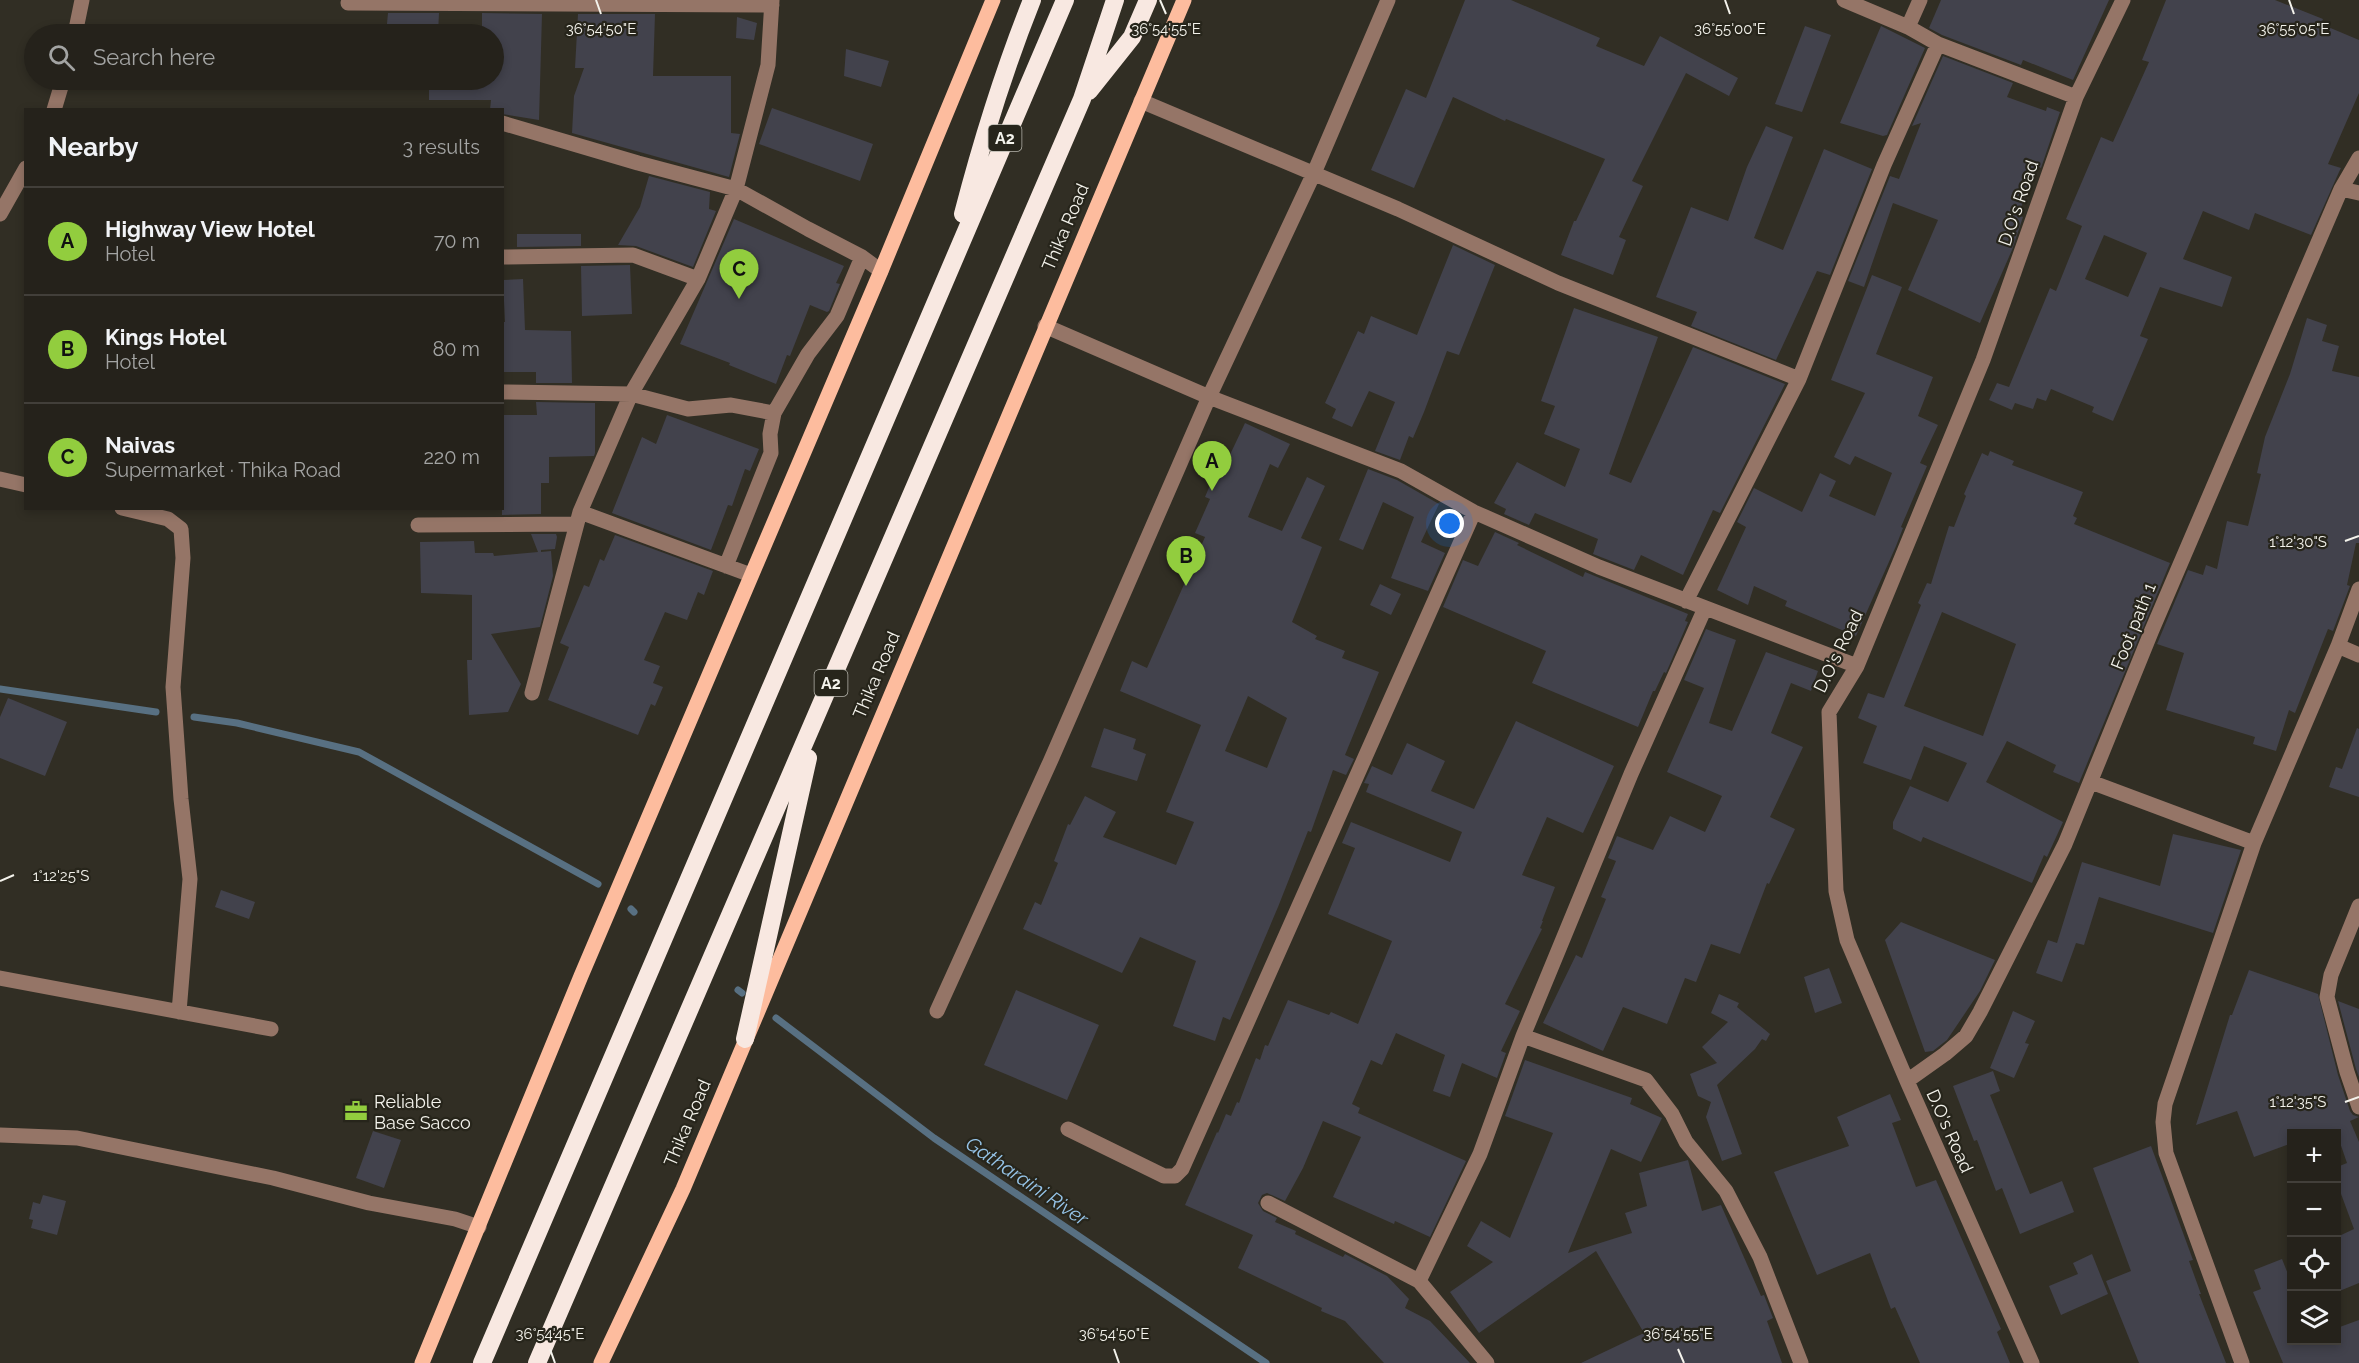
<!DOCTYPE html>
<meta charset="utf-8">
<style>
body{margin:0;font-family:Raleway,sans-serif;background:#2d2a24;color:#f1f3f6}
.controls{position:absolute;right:18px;bottom:18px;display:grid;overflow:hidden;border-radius:0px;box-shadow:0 3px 9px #0003}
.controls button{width:54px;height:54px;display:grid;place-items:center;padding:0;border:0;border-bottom:2px solid #423f3a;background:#25221b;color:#f1f3f6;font:30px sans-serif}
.you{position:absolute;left:1450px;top:524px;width:21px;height:21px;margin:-15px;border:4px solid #fff;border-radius:50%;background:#1a73e8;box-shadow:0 0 0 9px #1a73e833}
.badge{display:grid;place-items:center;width:39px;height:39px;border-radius:50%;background:#92cd3e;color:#111;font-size:20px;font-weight:700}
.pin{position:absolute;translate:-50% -50px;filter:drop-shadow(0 2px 3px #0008)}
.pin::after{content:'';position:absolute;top:32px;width:21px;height:18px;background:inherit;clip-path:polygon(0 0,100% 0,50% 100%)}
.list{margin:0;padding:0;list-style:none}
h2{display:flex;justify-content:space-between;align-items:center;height:78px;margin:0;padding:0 24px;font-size:26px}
h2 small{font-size:20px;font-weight:400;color:#a3a4a3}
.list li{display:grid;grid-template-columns:39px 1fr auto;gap:18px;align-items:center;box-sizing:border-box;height:108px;padding:0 24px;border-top:2px solid #423f3a}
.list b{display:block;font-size:22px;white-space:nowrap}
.list p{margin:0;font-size:20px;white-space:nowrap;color:#a3a4a3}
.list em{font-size:20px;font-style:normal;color:#a3a4a3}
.icon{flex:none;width:33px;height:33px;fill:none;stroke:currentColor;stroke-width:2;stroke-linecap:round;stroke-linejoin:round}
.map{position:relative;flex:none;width:2359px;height:1363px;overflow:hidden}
.search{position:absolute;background:#25221b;box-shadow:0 3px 9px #0003;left:24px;top:24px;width:480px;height:66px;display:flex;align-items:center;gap:15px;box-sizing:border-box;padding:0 21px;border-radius:33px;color:#a3a4a3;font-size:22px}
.panel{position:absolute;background:#25221b;box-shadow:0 3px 9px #0003;left:24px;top:108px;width:480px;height:402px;border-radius:0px}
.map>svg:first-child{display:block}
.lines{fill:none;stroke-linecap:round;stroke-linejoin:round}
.stream{stroke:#587082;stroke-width:7}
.building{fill:#42424c;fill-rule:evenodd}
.minor{stroke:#957567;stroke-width:15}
.major{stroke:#fdbc9e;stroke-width:15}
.highway{stroke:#f8e8e1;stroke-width:18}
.ticks{fill:none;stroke:#f4f3ec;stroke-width:2}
.labels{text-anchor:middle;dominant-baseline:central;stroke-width:4.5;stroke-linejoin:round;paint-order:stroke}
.shield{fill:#27251b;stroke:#b6b5ad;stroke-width:1.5}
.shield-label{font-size:16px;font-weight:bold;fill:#f4f3ec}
.street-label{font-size:18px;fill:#f4f3ec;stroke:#27251b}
.poi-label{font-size:18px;fill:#f4f3ec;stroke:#27251b;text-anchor:start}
.water-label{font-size:20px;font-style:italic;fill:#96c4e8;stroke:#27251b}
.ticks-label{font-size:15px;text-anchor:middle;fill:#f4f3ec;stroke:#27251b;stroke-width:4.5;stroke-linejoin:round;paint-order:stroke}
</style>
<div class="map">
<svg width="2359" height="1363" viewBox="0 0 2359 1363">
<rect width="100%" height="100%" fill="#312e24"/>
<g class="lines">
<path class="stream" d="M0,689L156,712
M194,717L237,723L359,752L598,884
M631,909L634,912
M738,990L742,993
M776,1018L934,1138L1266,1363"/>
</g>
<path class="building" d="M1465,0H1511L1600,38L1596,46L1644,66L1660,36L1738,78L1729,96L1686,73L1632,181L1643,186L1619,237L1626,240L1613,275L1561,255L1574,221H1576L1605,159L1506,119L1505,121L1453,97L1414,188L1371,170L1406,89L1426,98Z
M1941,0H2109L2073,80L2023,60L2021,65L1942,35L1929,28Z
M2166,0H2275L2323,19L2321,24L2359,40V93L2328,164L2341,168L2339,172L2311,235L2255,213L2249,230L2203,211L2183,259L2232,277L2222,307L2160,287L2140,336L2148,339L2113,421L2092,412L2094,407L2051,389L2046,401L2037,398L2033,409L2015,403L2012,410L1989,400L1997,383L2009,387L2050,288L2056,291L2082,226L2066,219L2101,137L2113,142L2149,62L2142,60ZM2104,235L2147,253L2128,297L2085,279Z
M388,13H439L438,34H386Z
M482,13L542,14L539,120L502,114V110H490L491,100H429V81H494V34H482Z
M578,14H655L653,76H731V133L740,134L729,177L572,133L574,96L584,68H575Z
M737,17L757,23L754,40L736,38Z
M1805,26L1831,35L1802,112L1775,104Z
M1881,26L1925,48L1887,135L1883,136L1840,123Z
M846,49L889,61L881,87L844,76Z
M1943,56L2013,83L2007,97L2046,111L2047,107L2060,112L2041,168L2037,166L2018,215L2023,217L2012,250L1980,323L1908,290L1938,220L1893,203L1864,287L1848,281L1890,176L1899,179L1921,123L1912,126Z
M772,108L873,144L860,181L759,144Z
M1766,126L1793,137L1754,238L1783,250L1824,149L1872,169L1830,275L1817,271L1776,360L1691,326L1697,312L1656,297L1691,207L1728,221L1747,167Z
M649,176L710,192L709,209L716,211L693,267L636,246L618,245L640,207Z
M734,219L844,266L836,283L840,284L829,311L827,312L810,305L790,356L787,355L776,384L729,365L730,363L680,344Z
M517,234H581V246L517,247Z
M1453,245L1495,265L1459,355L1447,351L1424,412L1413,438L1409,436L1400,460L1375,451L1395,402L1369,391L1352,427L1332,418L1336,409L1325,403L1358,331L1364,334L1371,316L1417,335Z
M630,265L632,314L582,316L581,266Z
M1872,275L1902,287L1876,354L1933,377L1918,416L1938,425L1920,463L1927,466L1901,527L1903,528L1896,546L1856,636L1785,606L1787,601L1754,586L1748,605L1717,590L1746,527L1737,522L1754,488L1802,512L1820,473L1836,481L1829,496L1875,516L1892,473L1855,456L1850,465L1834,457L1865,393L1831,380Z
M523,279L525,330L571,331L572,383H536V372H502V322H505L503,280Z
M1574,308L1658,337L1609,474L1631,483L1693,347L1785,384L1720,513L1713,510L1683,575L1641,555L1634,570L1593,554L1598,539L1535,513L1529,525L1504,514L1506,509L1494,503L1517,462L1565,487L1580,449L1544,434L1555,406L1541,401Z
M2307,318L2327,325L2322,341L2339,346L2332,371L2359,377V543H2356L2347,585L2350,586L2333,631L2328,629L2295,713L2289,710L2276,751L2253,744L2255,737L2166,710L2184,653L2157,644L2188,570L2203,575L2206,565L2217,569L2227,521L2248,526L2261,474L2257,473L2265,437L2290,374Z
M536,402L595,403V453L594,456L549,457V483H541V514L502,515V415H537Z
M667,415L759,449L750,471L745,469L732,506L728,505L711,550L612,513L642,437L656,444Z
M1245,423L1290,444L1278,468L1270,464L1248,517L1282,531L1307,477L1325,486L1301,538L1322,547L1292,622L1317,636L1315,639L1345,651L1342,658L1379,672L1345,755L1354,759L1346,775L1333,770L1311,832L1308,831L1278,907L1230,1020L1223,1017L1215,1041L1173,1026L1196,961L1140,937L1122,973L1023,929L1035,902L1041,905L1058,863L1054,861L1068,824L1070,825L1085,796L1116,812L1103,837L1176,865L1194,822L1166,812L1201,725L1120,691L1132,661L1147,668L1205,537L1195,533L1210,499L1205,497L1221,459L1227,461ZM1248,696L1287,718L1267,768L1225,751Z
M1990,451L2014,461L2012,465L2083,492L2073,516L2077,518L2074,524L2170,563L2079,783L2053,772L2056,765L2007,741L1986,782L2063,822L2047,857L2044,855L2032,883L1923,837L1921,842L1893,829V822L1910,786L1948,802L1967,763L1924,746L1911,780L1863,763L1877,726L1858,718L1868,693L1884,698L1921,605L1918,603L1927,583L1931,584L1949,526L1954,527L1966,496L1964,494L1982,453L1988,456ZM1942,612L2016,644L1983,736L1904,706Z
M1368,469L1397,480L1439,504L1421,542L1445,553L1428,591L1391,578L1414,517L1383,502L1363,550L1339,540Z
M1495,532L1519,543L1517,545L1583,577L1585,572L1688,614L1685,621L1688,622L1666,673L1664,672L1655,691H1653L1638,727L1532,683L1546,651L1443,607L1463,560L1478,566Z
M531,534H556L557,537L555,549L541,550V552L551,551L553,576L540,627L491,634L521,684L508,712L469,715L467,660H472V595L421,593L420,542L474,541L475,553H493L494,556L538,552Z
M615,535L713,571L704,595L698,592L687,620L665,612L644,660L660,666L653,683L663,687L655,706L651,704L638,735L548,700L569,647L560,643L584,585L589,587L600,559L604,561Z
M1380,584L1401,594L1391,615L1370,605Z
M1706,629L1736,640L1709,723L1732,731L1766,652L1818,671L1811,691L1791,683L1771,733L1803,747L1770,817L1795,829L1769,884L1767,883L1740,954L1711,944L1696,982L1685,978L1667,1024L1623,1007L1603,1051L1543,1023L1576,955L1582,958L1606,899L1601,897L1616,861L1608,858L1617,836L1653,850L1670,816L1705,832L1722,796L1667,772L1704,688L1684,680Z
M8,698L67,722L45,776L0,758V717Z
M1516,721L1614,766L1583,833L1547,817L1522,875L1555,887L1542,921H1543L1540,928L1542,929L1505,1004L1520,1011L1501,1051L1506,1053L1497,1078L1462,1063L1450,1097L1433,1091L1445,1055L1396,1033L1382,1065L1371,1060L1352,1104L1360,1108L1358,1113L1466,1161L1430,1237L1395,1221L1394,1224L1333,1197L1361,1137L1323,1121L1303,1168L1285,1201L1267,1193L1262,1195L1258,1203L1263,1211L1277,1218L1275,1222L1296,1231L1295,1234L1343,1257L1345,1254L1387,1276L1409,1299L1405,1308L1430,1321L1470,1363H1384L1345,1321L1321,1311L1322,1308L1238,1268L1253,1235L1185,1205L1217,1132L1218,1133L1226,1114L1231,1116L1237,1102L1239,1103L1256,1058L1260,1060L1265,1045L1268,1046L1288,1000L1329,1015L1331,1012L1358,1024L1392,941L1328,914L1355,848L1342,843L1351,822L1450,862L1462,832L1366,792L1369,784L1364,783L1372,766L1392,775L1407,743L1445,761L1431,791L1474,809Z
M1104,728L1136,739L1133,749L1146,754L1137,781L1091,767Z
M2357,728L2359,729V797L2329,787L2336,767L2342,769Z
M2173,834L2241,850L2213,933L2099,897L2084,945L2076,943L2062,982L2036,973L2048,940L2057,943L2082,862L2160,886Z
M221,890L255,902L249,919L215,907Z
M1901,922L1995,960L1980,991L1947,1040L1933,1051L1925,1052L1885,940Z
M1829,968L1842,1003L1815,1013L1804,977Z
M2249,970L2318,994L2338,1075L2350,1111L2353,1115L2359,1117L2350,1121L2359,1142V1283L2337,1292V1237L2354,1229L2337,1183V1167L2347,1163L2337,1134H2292V1143L2254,1157L2237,1111L2196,1125L2230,1015H2232Z
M1016,990L1099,1025L1067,1100L984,1065Z
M1719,994L1739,1003L1737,1007L1770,1034L1766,1041L1762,1039L1755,1049L1717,1085L1742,1154L1722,1161L1706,1117L1711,1102L1698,1096L1690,1074L1717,1063L1702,1047L1728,1022L1711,1013Z
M2338,1001L2359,1009V1077L2356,1069Z
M2013,1011L2035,1021L2025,1043L2029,1044L2014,1078L1990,1068Z
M1525,1060L1632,1098L1630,1104L1662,1118L1641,1162L1611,1149L1568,1253L1632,1233L1625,1213L1647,1206L1639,1173L1688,1160L1702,1211L1721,1205L1761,1296L1764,1295L1773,1318L1767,1321L1782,1363H1581L1644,1333L1596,1251L1479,1333L1450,1292L1493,1262L1467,1246L1481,1221L1510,1238L1553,1133L1505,1116Z
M1993,1071L2000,1091L1990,1095L2030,1194L2062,1181L2074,1212L2020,1234L2002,1188L1996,1191L1977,1140L1974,1141L1953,1086Z
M1890,1094L1901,1120L1892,1123L1916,1187L1936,1180L2001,1329L1997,1332L2010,1363H1920L1895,1307L1891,1309L1870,1253L1817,1275L1774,1172L1849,1146L1837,1117Z
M373,1131L401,1140L384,1188L356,1178Z
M2151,1146L2193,1260L2189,1261L2201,1294H2199L2226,1363H2139L2106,1281L2131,1271L2093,1168Z
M43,1195L66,1201L57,1235L31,1228L33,1220L29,1219L33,1202L40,1204Z
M2092,1254L2108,1294L2061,1315L2049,1286L2078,1274L2073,1263Z
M2282,1259L2292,1284V1341H2337V1328L2359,1320V1363H2283L2253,1292L2261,1289L2254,1270Z"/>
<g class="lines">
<path class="minor" d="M1844,0L1908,27L1938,44L2076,97
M348,3L772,5
M1908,27L1920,0
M75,34L82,0
M1141,101L1398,209L1558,283L1799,379
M54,110L63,80
M502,123L638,163L736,189L808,229L862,257L881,271
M2341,189L2359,193
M0,214L26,168
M502,257L633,255L698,279
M1045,326L1209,397L1401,471L1474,512L1599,567L1857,666
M502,392L631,394L688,409L731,405L774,413L808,354L837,316L862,257
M0,479L26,485
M122,508L168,519L181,529L183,558L173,687L181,799L190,879L179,1012
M580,512L751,575
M418,525L576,524
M726,566L771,453L770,434L774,413
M1686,601L1799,379L1884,165L1938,44
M2338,646L2359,655
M532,693L580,512L631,394L698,279L736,189L768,65L772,0
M2091,782L2254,843
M2359,906L2331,975L2327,997L2347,1072L2359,1107
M0,978L271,1029
M937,1011L1050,762L1209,397L1314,173L1388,0
M1523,1036L1646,1080L1672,1114L1686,1142L1726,1191L1760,1257L1801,1363
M1907,1081L1945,1054L1966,1036L1980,1012L2065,844L2152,630L2341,189L2359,158
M1068,1129L1164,1176H1175L1182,1169L1474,512
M0,1135L77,1138L273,1178L369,1203L455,1219L479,1227
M1268,1203L1419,1281L1487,1363
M1419,1281L1480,1154L1523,1036L1631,774L1705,608
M2032,1363L1907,1081L1847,940L1836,891L1829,712L1857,666L1983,360L2076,97L2123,0
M2242,1363L2166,1153L2163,1122L2165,1104L2254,843L2338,646L2359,589"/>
<path class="major" d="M422,1363L581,976L881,271L993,0
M601,1363L683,1189L1184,0"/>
<path class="highway" d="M1089,91L1132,37L1148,0
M963,214C982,141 1004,70 1032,0
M745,1039L808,758
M482,1363L1065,0
M537,1363L1082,99L1115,0"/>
</g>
<path class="ticks" d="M596,0L601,14M1160,0L1166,14M1725,0L1730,14M2289,0L2294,14M2345,541L2359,536M0,881L14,875M2345,1102L2359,1097M550,1349L555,1363M1114,1349L1119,1363M1678,1349L1684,1363"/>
<defs>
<g id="office-bare" transform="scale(1.8)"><path d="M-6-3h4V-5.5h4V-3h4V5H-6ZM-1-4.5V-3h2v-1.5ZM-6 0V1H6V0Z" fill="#92cd3e" stroke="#27251b" stroke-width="2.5" paint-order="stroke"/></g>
</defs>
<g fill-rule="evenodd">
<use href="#office-bare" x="356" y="1111"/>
</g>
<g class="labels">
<g class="shield">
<rect x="988.5" y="125" width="33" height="26" rx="4.5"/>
<rect x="814.5" y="670" width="33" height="26" rx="4.5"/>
</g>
<g class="shield-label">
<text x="1005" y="138">A2</text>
<text x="831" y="683">A2</text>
</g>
<g class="street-label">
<text transform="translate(2018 203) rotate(-71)">D.O's Road</text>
<text transform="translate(1065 227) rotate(-67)">Thika Road</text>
<text transform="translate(2133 626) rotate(-68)">Foot path 1</text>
<text transform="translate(1838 651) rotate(-64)">D.O's Road</text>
<text transform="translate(876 675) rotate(-67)">Thika Road</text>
<text transform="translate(687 1123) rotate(-67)">Thika Road</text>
<text transform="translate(1950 1131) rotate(66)">D.O's Road</text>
</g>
<g class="poi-label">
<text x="374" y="1101">Reliable<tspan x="374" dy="21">Base Sacco</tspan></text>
</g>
<g class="water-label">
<text transform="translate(1027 1181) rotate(34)">Gatharaini River</text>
</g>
</g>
<g class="ticks-label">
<text x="2294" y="34">36°55'05"E</text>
<text x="601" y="34">36°54'50"E</text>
<text x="1166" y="34">36°54'55"E</text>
<text x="1730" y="34">36°55'00"E</text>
<text x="2298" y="547">1°12'30"S</text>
<text x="61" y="881">1°12'25"S</text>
<text x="2298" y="1107">1°12'35"S</text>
<text x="550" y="1339">36°54'45"E</text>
<text x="1114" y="1339">36°54'50"E</text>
<text x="1678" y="1339">36°54'55"E</text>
</g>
</svg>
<div class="controls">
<button>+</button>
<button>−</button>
<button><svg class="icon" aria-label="locate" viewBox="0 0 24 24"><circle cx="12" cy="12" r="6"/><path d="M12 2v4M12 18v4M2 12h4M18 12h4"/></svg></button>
<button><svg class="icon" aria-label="layers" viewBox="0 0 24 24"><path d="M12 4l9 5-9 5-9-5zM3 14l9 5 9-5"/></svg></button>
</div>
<div class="you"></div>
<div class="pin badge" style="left:1212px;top:491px">A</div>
<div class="pin badge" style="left:1186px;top:586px">B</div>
<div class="pin badge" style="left:739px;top:299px">C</div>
<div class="search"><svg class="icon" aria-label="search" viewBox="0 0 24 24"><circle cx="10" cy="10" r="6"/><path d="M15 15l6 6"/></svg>Search here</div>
<section class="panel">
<h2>Nearby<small>3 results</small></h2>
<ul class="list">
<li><span class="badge">A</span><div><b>Highway View Hotel</b><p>Hotel</p></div><em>70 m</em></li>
<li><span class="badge">B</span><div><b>Kings Hotel</b><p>Hotel</p></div><em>80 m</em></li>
<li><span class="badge">C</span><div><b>Naivas</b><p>Supermarket · Thika Road</p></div><em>220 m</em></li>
</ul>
</section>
</div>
